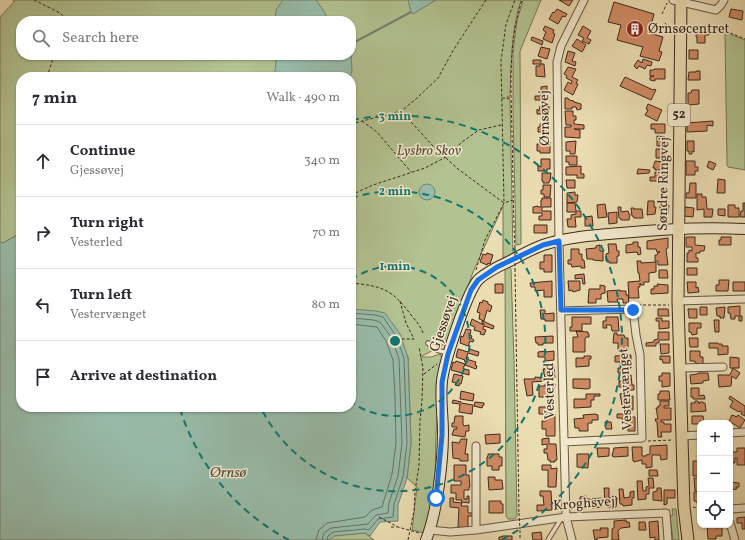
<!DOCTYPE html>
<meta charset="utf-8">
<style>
body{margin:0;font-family:Vollkorn,serif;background:#f7f7f7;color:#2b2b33}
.controls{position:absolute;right:12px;bottom:12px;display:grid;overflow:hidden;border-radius:8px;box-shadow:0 1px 3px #0004}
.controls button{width:36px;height:36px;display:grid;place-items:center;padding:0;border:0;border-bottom:1px solid #e1e1e2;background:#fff;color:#2b2b33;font:20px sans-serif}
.stop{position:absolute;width:12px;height:12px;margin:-9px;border:3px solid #1a73e8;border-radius:50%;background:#fff}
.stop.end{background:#1a73e8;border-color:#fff;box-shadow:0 1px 4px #0008}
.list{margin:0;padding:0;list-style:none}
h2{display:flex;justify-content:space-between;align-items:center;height:52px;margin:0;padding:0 16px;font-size:17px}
h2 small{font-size:13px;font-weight:400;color:#7c7c81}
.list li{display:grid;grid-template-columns:26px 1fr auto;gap:12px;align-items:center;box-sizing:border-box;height:72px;padding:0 16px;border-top:1px solid #e1e1e2}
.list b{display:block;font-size:15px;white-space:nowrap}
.list p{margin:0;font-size:13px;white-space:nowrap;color:#7c7c81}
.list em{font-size:13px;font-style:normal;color:#7c7c81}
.icon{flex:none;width:22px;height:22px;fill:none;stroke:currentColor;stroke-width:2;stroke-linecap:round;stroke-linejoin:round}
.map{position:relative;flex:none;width:745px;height:540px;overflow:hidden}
.search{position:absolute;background:#fff;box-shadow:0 1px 3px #0004;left:16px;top:16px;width:340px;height:44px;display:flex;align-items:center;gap:10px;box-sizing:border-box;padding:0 14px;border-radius:16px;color:#7c7c81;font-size:15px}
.panel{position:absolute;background:#fff;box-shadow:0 1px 3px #0004;left:16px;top:72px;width:340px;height:340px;border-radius:16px}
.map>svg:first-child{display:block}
.green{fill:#b2c290;stroke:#787556;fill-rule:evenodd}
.water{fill:#98bcaa;stroke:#748171}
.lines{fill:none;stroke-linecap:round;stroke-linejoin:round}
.shore{stroke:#6a7263;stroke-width:1}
.stream{stroke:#748171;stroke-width:2}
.building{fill:#d08b64;stroke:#3d281c}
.lane-casing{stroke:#685542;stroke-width:5.5}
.street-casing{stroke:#685542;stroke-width:9}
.secondary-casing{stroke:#3d281c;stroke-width:12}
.primary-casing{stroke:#3d281c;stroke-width:13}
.path{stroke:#3d281c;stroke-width:1;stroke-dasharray:3 2;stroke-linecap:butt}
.lane{stroke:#f2e9cd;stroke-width:3.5}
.street{stroke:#f2e9cd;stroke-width:7}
.secondary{stroke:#f2e9cd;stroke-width:10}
.primary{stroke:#ebddb2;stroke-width:11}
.path-bridge{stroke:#3d281c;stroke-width:1;stroke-dasharray:3 2;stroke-linecap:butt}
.route{stroke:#1a73e8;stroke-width:5}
.ring{fill:none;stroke:#0f766e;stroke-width:2;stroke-dasharray:7 5}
.labels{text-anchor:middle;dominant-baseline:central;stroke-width:3;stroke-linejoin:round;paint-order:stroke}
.shield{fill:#f2e9cd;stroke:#736251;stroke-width:1}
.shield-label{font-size:13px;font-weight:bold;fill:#3d281c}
.poi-label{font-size:14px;fill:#3d281c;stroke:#f2e9cd;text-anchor:start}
.street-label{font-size:14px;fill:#3d281c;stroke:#f2e9cd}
.park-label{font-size:14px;font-style:italic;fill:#5a4e39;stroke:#f2e9cd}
.water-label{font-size:15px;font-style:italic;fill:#544d40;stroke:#f2e9cd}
.centre{fill:#0f766e;stroke:#f2e9cd;stroke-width:2}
.ring-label{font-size:12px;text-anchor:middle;font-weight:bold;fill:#0f766e;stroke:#f2e9cd;stroke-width:3;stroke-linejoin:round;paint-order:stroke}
</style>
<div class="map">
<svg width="745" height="540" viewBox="0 0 745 540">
<rect width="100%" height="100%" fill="#ebddb2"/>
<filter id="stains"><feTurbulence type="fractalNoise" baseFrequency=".005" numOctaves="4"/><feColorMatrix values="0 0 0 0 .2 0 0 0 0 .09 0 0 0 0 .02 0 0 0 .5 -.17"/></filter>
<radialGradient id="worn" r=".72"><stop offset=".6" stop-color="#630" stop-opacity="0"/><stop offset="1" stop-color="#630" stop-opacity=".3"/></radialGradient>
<path class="green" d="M13,0H521C511,31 511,64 510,96L507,97V99H510L513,255L503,258V206L473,272L447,347L443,344L442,346L420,357H431L440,354L442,358L436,433L435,482L433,499L424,533L412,530L417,487L407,478L411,443L408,357L393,324L351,320V77H21V233L3,243L0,242V17L14,2ZM21,21H351V55H21Z
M523,0H541L520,51L521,244L516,245L513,111V51L517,21Z
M725,32L745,40V170L728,167L727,165Z
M509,267L511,269L514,361L517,516L515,519H508L506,516L505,269Z
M672,509H676L679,540H673L670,516L673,515Z
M365,533L374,540H321L329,536Z"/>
<path class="water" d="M283,0H316L325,13L327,21H275L276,10Z
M408,0H436L413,14L411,12Z
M351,54L352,71L350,77H274L276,63L275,55Z
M419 192a8 8 0 1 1 16 0a8 8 0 1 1-16 0Z
M21,233V407H351V309L376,311L385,313L400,334L408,358L411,443L407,478L398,505V521L380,522L370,536L365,533L334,536L329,540H0V242L3,243Z"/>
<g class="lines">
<path class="shore" d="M316,540L319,530L327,523L365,517L372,510L382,507L392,474L396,443L395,395L393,360L386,341L377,327L351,324
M322,540L324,533L331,528L368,524L376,515L388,513L389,503L398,476L402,443L399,359L392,338L380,322L374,320L351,318
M327,540L328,536L333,532L365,529L369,530L378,519L393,517L394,504L403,477L407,443L404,358L396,336L383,317L375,315L351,313"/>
<path class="stream" d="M351,44L411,12"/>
</g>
<path class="building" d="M559,0H573L569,6Z
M614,2L654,14L649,33L663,37L659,51L662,52L659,61L640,56L643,47L617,40L621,25L608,22Z
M557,9L567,14L565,17L563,16L562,17L558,24L549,19L553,12L554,13Z
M731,9L743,11L742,20L729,17Z
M545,26L554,30L553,33L555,34L552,43L543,39L546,32L543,30Z
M583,26L591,31L587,38L591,40L589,44L582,41L584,38L578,35Z
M697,26H707V30H709V35H705V43H697V37H696Z
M532,37L543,41L542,45L531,40Z
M577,39L586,45L582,52L572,46Z
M541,47L550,49L547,59L538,56Z
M689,50H698V59H689Z
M568,51L575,53L572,61L576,62L575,66L565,62Z
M643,59L652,62L651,66L647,65L645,69L639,66L637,69L634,66L638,60L642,63Z
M533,60H541V64H544L545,77L536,76V66H540V64H533Z
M568,67L576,69L572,77L578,80L576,83L578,84L573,95L564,90L568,82L571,84L572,81L566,78L567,76L564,74Z
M654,69H665V79H655V81L650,80V77L654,76H650V70H654Z
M696,71H700V80H688L689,72H696Z
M625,77L653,90L654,89L656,90L651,100L620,86Z
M547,86V100H535V96H541V87Z
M692,90H699V104L688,105V93H691Z
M565,98H568L569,100L574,101V102L581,104V109L577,110L576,107H572V109H565Z
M648,104L662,110L657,121L645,115L648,110L646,109Z
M540,106H549V114H537V109L539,111Z
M565,111H573V116H576V120H574V124L584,125V129H574L580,130V138L565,137V127H571V125H566Z
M713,121V126L707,125V131L687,132V123Z
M540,124H549V132H547L549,138H543L542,132H538V127H540Z
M651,124H665V133H655V129H651Z
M657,136L665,137V146H657Z
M576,141L575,154H570V151H566V142Z
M687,141H694V152L692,151V154H689V151H687Z
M550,142V153H540V151H537V144H540V143Z
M656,149H665V158H656Z
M566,156H577V165H569V162H566Z
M541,159H550V169H547V171H538V166L541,167Z
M655,161L664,162V170H655V168H653Z
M686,161H695V167H698V171H695V175H686Z
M709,161L716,164L713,170L707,167Z
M581,166V174H584V178H577V175H566V167Z
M638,169L650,170L649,173L637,174Z
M655,172L664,174V183H659V181H650V177H655Z
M542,173H551L550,181H549V183H543V181H542Z
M718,179L725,180V193H717Z
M566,180H575V188H567Z
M690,183H696V198H686V193H689Z
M543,185H551L550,197H544V194H541V190H543Z
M575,192V195H578L577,202L567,203V193Z
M697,194H702V197H706L707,209H713L712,217H704V209L697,210Z
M542,198H551V207H542V211H551V220H539V216H542V213H533V207L538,206V207H541V200H542Z
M648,201H654V207H656L655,214L647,215Z
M567,203H575L576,211H581V217H575L576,227H568L567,219H571V215L576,214V212H567Z
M743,203H745V217H740L741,211H743Z
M605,204L607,217L598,218L597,205Z
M660,205H669L668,214L660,213Z
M728,205H735V208H739V217H728Z
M618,207H621V212L628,211L629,214H630L629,220H621L620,218H619Z
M685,207L694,208L693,217L684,216Z
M631,208H634V209H642L643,218H634L633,216H632Z
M718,209H725V216L718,215Z
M617,212V223L609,224L608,213Z
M592,216L593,226H585V217Z
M534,225H547V233H534Z
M686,237H695V245L705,246L704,251H700V253H696V258H698V262H687V253H689V250L692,251V247H686Z
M721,237H731V245H719V240H721Z
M668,238V248L666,249L668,265H658V261H655V255H657L658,252H660H657L656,249H647V241Z
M633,242H638V247H640L641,254L638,255L637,252L626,253V245L633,244Z
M608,244H616L617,251H619V256H617V263H609V261H606V254L609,253Z
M600,245V251H603V261L593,260V259H587L586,249L596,248V246Z
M571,249H579V254H582V260H584L585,268H581V266L572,267L571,264H568V260H571Z
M487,253L493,255L490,264L488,263L487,265L480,262L483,254L486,255Z
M544,255H552V272H544V269H540V262H544Z
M637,261H641V263L656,262V272L649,273V282H644V285H641L640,283V287H638L639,298H629L628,282L640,281L639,273H638Z
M687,268H697V275H687Z
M659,270H667L668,278H659Z
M584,274L585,284H583L582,278L575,279V275Z
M719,280H729L728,291H716V285H719Z
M552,281V297H544V290L535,291V287H531L530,283Z
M568,281H580V290L573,292L572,290L569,291Z
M687,282H696V288L698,287L699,292L688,293Z
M733,282H745V291H733Z
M495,284H503V293H495Z
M657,284L668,285V293L651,294V289H654V286H658Z
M600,285L605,286V293L601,294V299H596V303H588L589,289H600Z
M620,290V291H626V295H628L629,303H623V299H617L618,302H608L607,291Z
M483,300L488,302V304L492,306L490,312L487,310L484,321L479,319L480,313L477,312L480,302L482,303Z
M740,306V316H742V321H739V316H735V319H731L730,313H728V307Z
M700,307H707V315H700Z
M725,307L724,318H720V316H717L716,308Z
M658,309H668L669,316H658Z
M688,309H697V318H689Z
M540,310H545V314L554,313V321H545V319H541Z
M572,317H591V324H582V331H570V327H572Z
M606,317H618L619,331H612L611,325H606L607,328H603V321H606Z
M656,318H662V321H669V328L659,329V321H656Z
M472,319L484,325V324L482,323V321L485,322L494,326L493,329L484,326L483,329L486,330L484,335L480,334L481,332L474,330L475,327L470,325Z
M714,320H719V332H715Z
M689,323H701V328H697V334L692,335L691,332H689Z
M466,329L471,330L470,335L472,336L471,338L474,340L473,342L470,341L468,346L460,343L461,336L463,337Z
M576,331L588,332V334H589V337H586L585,339V352H573V337H578Z
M658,332H669V340H659V343H656V346H646V343L654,342V340L658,339Z
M614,333H617V335H624L625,338H628V350L618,351V343H613Z
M553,336V343H543V345H538V343H536L535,337Z
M689,338H698V347H690Z
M709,343H718V344H722V346H728V354L718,355V348H709Z
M660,344H669V353L661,354Z
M458,349L468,352L469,349L479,352L478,356L468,353L466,359L476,362L475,365L477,366L476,369L465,365L466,362L464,361L465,360L456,357Z
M546,351V352L554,351V360L545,361V357H538V352Z
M690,351H700V357H703V364L695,363V361H690Z
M631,355V368H628V373H618V368H623V362H615V356Z
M584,356H591V359H589V366L576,367V358H584Z
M660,356H670V363H663L662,359L660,360Z
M730,357L739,358V368H730Z
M456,361L465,364L463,369L469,370V375L451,370L453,362L455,363Z
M545,365H554L555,378H545V381L532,382L533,395L527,396L524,379H535V377L545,378L543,369H545Z
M733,368L740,373L736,379L732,376L731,386L719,387L718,375H730Z
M662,373H670V386L662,387V381H659V376H662Z
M698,373H708L709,380L703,381V383L691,384L690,375L698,374Z
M454,374L463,376L461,384H459V386L455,385L456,383L452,382Z
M631,375L632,385H634V390H630V388H628V396H633V410H623L620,394L623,393L624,388V387H619V381H624L623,376Z
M573,379H590V388L587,389L573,388Z
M545,384H555L553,397H539V386H545Z
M691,388H699V396L704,395L705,399H693V397H691Z
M461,391L474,394L473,401L460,399Z
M660,391H669L670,400H658V394H660Z
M586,394H600V396H594V400H591V407L574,408V399H586Z
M730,396L745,406V416L741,414L742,412L740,411L739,412L730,407L733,401L729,399Z
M453,400L461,402V403L473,405L472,414L459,412L460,404L452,403Z
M660,401H669V406H664V408H671V420H661V422H664V424H671V432H661L662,437H658L657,422H656L655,419H658L656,408H658V406H660Z
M695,401H698L699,404L700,402H703V403H705L706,411L691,412V403H695Z
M475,402L484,403V405H483L482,408L474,406Z
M539,407H551V414H555V436H546V429H542V421H546V414H539Z
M595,414L598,415V420H592V423H588V431H579V428H575L574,419L584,418L583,415Z
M617,414H626V417H635V431H628V425H626V422H622V418H617Z
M732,415L737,417L738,415L745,420L740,428L729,421Z
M455,416H463V424L464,426L469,425V431H466L465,437L452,435L454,429H457V427H452V423H454Z
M692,416H703L704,421H700V424H692Z
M605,422H611L612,429H606Z
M500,434V443L486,444L485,435Z
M549,438V444H556L557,460H555V462H550V460H548L547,453H544V449H547V444L542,445V439Z
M461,439H467L465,454H468V461H460V459L453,458L452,442L459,443Z
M730,442H732V452H737V448H745V465H737V458H735V463H732V460H730Z
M667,445V459L661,460L660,455H652V467L646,468V464H642V460L634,462V461H633L632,447H642V456H646V455L650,454V446Z
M628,447V456L614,457L612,456L614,448Z
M597,448H609V456L598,457Z
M488,454H499V457H502V466H499V470H492V466H487V457L488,456Z
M577,454H589L588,468L577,467Z
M693,461H700V476H693Z
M454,465H466V475H469L470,487H469V490H464V499H467V496H469V503L461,502L462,500H456V493H451V485H461V481H454Z
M542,465H551V469L557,468L556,487H548V470H542Z
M649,470H657L658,476H649Z
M488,477H495V480H502L503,489L489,490Z
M648,478H653L654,488H649V494H646V499L638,500L637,481H642L643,491H646V487L649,486Z
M694,478H700V491H695Z
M730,482L739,483V487H736L737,489L730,490Z
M604,488H609V498L615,496L617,498L616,507H607V503H605Z
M657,488H661L662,501L653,500V492L657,491Z
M619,489H623L624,498L630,497V492L634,491V498H632V505L623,506L622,504H620Z
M664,490H675V498H667V504L664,505Z
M540,491H551L552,510L537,511V505H544L543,496H540Z
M694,492H700V503H697L696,501H694Z
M586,496V499H590L589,507L580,508V497Z
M450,498H454L453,502L462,503L461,506H468V513H474V516H468V528L458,527L459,508L450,507Z
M601,498L602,507L592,508V499Z
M489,501H501V504H503V513H489Z
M745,517V529H742V523H737V518Z
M626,520V522H629L630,527L621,528L618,531L619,540H612V529L614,528V521Z
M658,521L659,540H655V537L650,538L649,522Z
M639,522H645L646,530H639Z
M707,525H716V528L722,527V536H716V539H708Z
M600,528H608V537L597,538V540H595L593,530H601Z
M541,532L542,540H533L532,533Z
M502,536H512V540H499V537H502Z"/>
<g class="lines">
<g class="lane-casing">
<path id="lane" d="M428,343L437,350L447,353
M548,540L561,519"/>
</g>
<g class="street-casing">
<path id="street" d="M673,0L716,10L721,5L724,0
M678,301L745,299
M561,311L633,309L636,335L640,355L642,438L564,442
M680,368L723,367
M730,433L745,432
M682,436L700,435
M730,509L745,508
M730,523L735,540
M430,530L450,532L476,530L566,517L666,513L668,540
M476,530V446
M572,540L566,517L559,245L557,62L561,46L584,0"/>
</g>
<g class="secondary-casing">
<path id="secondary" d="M426,540C437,513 443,462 443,433C443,416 440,398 442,381C444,363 467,291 479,279C488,271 499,266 510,261C521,255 532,249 543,245C567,237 596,235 621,233C662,229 703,227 745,229"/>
</g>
<g class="primary-casing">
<path id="primary" d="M681,0L678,301L684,507L688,540"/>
</g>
<path class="path" d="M34,0L60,13L63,16V21
M662,14L667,3
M665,23L671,30
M721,29L745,39
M47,77L54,55
M502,98H511
M401,111L433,146L458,169L504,203L501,61L506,24L515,0
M362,121L377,132L411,172
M351,124L401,111L416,99L438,78L454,49L486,0
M351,195L373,185L425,168L446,157L462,142L479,130L501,125
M515,248C513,210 513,171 512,133C511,88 508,43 522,0
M515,269L519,513
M476,270L485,240L504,203L513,200
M351,283C382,286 392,289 411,315C416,321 420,325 423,333
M400,301L406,323L414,339H402
M638,305H669
M424,374L437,364
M648,441L673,440
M693,507L700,509
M379,517L398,527L419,533
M391,527H397
M520,530V540
M408,540L414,511L415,491L419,466L420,421L422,400L423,368L419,347"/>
<use href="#lane" class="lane"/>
<use href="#street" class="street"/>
<use href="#secondary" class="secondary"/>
<use href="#primary" class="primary"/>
<path class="path-bridge" d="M515,248V269
M519,513L520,529"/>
</g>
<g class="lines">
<path class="route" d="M436,498L442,435V382L448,354L471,290L478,280L497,267L543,245L559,241L561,310H633"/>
</g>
<g class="ring">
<path d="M351 280A75 75 0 1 1 351 402"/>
<path d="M351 198A150 150 0 1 1 261 408"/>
<path d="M289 540A225 225 0 0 1 180 409M352 120A225 225 0 0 1 501 540"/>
</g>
<defs>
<g id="building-disc" transform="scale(0.9)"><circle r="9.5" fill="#8f2418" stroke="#f2e9cd"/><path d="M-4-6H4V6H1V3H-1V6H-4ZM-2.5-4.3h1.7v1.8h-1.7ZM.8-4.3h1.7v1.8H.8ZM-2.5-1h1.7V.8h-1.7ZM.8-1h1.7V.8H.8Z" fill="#fff"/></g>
</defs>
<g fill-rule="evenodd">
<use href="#building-disc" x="635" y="29"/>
</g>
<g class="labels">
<rect class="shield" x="668" y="104" width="22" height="22" rx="3"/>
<g class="shield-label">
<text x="679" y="115">52</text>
</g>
<g class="poi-label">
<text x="648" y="29">Ørnsøcentret</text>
</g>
<g class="street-label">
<text transform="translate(545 118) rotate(-91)">Ørnsøvej</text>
<text transform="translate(664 184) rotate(-89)">Søndre Ringvej</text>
<text transform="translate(444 324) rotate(-71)">Gjessøvej</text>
<text transform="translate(626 389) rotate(-93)">Vestervænget</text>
<text transform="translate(550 391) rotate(-91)">Vesterled</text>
<text transform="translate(584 504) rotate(-4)">Kroghsvej</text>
</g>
<g class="park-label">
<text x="429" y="151">Lysbro Skov</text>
</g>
<g class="water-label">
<text x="228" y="473">Ørnsø</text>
</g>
</g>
<circle cx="395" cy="341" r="6" class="centre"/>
<g class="ring-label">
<text x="395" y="120">3 min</text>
<text x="395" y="195">2 min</text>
<text x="395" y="270">1 min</text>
</g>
<rect width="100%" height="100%" filter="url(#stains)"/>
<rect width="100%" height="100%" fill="url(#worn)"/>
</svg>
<div class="controls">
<button>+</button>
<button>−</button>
<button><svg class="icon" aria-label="locate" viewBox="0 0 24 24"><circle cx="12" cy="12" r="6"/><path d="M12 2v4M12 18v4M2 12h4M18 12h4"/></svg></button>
</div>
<div class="stop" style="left:436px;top:498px"></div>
<div class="stop end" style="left:633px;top:310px"></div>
<div class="search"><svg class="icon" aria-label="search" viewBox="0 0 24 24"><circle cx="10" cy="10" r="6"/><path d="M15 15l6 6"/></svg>Search here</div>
<section class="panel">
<h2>7 min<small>Walk · 490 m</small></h2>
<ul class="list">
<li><svg class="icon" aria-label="ahead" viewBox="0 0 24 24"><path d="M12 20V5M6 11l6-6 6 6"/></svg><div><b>Continue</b><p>Gjessøvej</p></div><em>340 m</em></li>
<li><svg class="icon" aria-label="right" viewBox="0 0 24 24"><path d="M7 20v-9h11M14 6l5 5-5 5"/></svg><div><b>Turn right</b><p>Vesterled</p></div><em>70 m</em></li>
<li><svg class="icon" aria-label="left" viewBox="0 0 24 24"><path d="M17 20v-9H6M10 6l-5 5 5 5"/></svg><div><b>Turn left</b><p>Vestervænget</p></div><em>80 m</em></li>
<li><svg class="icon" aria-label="arrive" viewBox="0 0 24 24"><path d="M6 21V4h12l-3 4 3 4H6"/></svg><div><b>Arrive at destination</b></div></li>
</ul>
</section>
</div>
